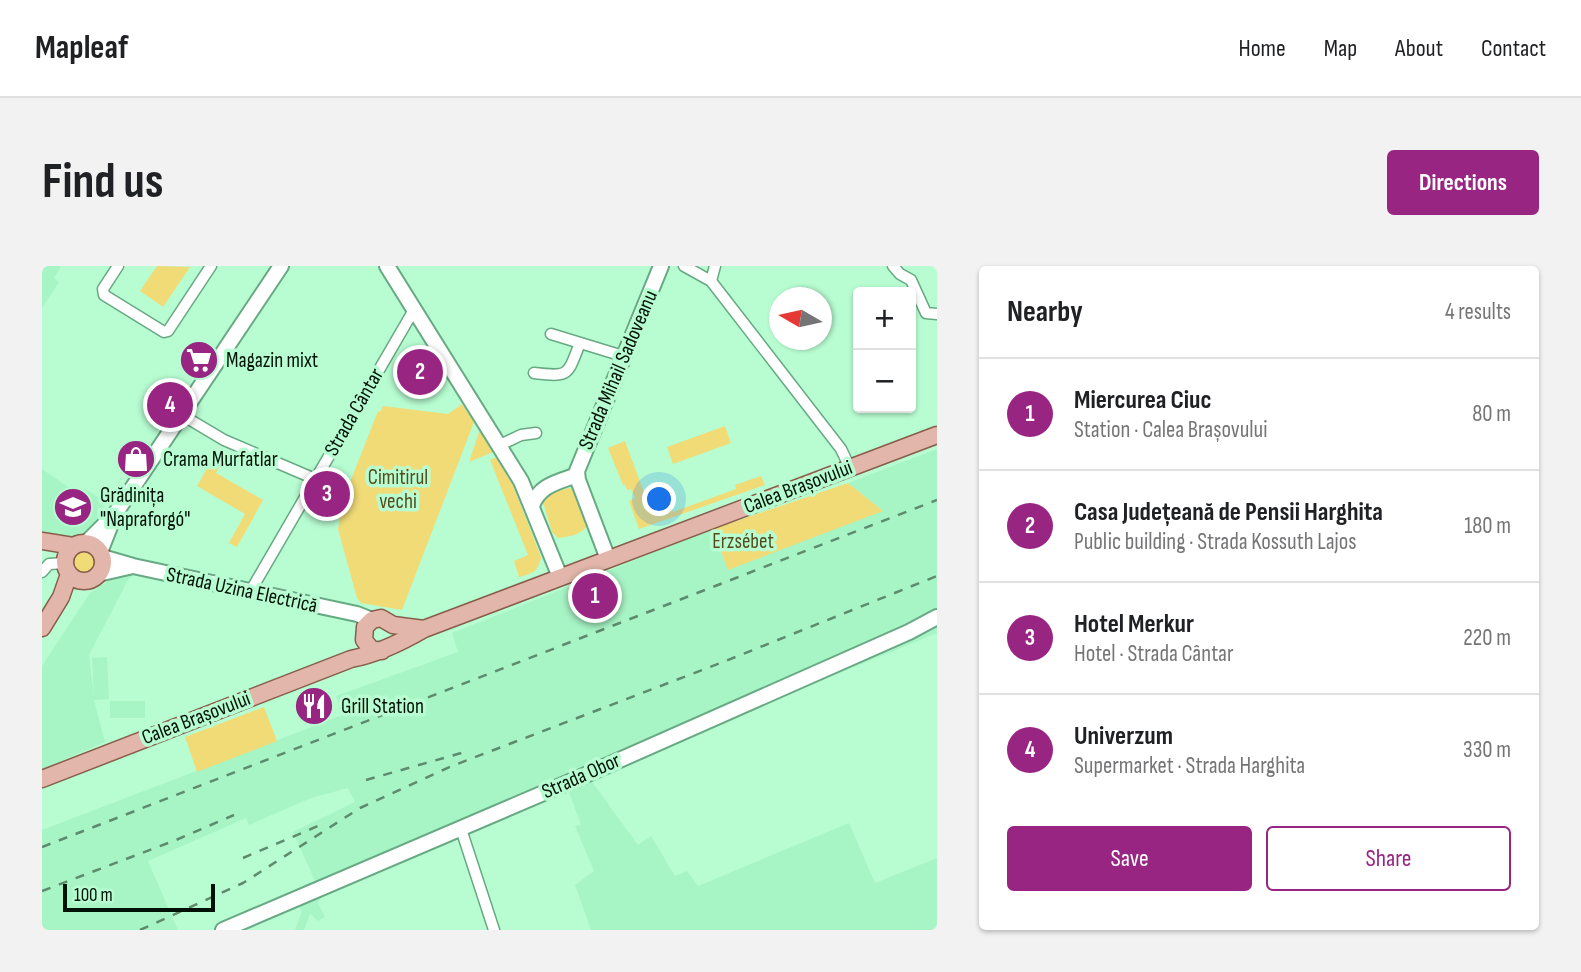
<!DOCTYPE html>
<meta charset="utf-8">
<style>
body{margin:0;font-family:"Sofia Sans Condensed",sans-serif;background:#f2f2f2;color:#202124}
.controls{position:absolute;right:21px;top:21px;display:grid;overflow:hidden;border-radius:7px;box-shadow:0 2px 5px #0004}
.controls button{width:63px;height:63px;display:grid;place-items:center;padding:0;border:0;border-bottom:2px solid #e0e0e0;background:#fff;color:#202124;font:35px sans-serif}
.compass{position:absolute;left:727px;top:21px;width:63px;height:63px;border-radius:50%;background:#fff;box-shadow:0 2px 5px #0004;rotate:279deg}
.scale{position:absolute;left:21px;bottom:18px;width:152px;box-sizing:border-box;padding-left:7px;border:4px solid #001205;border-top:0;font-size:19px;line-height:24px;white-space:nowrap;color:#001205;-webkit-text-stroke:5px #b8fdd2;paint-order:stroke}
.you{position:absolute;left:618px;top:234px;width:24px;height:24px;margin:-18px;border:5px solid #fff;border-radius:50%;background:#1a73e8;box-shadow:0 0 0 10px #1a73e833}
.badge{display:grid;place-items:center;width:46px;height:46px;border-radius:50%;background:#982582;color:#fff;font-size:23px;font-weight:700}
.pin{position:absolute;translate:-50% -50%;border:4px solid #fff;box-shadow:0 2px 7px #0006}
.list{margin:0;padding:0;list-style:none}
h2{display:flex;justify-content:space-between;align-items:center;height:91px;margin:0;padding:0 28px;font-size:30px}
h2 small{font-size:23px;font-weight:400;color:#757577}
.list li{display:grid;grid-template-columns:46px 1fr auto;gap:21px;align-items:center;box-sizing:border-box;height:112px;padding:0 28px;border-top:2px solid #e0e0e0}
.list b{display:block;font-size:26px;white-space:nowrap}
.list p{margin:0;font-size:23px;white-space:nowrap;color:#757577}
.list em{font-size:23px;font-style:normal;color:#757577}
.actions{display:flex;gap:14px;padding:21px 28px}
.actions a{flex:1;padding:16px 0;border:2px solid #982582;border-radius:7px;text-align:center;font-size:24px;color:#982582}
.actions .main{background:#982582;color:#fff}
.map{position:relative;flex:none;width:895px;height:664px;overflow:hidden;border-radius:7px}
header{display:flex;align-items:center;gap:42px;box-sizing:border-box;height:98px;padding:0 35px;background:#fff;border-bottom:2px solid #e0e0e0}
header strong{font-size:33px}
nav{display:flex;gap:38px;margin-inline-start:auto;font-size:24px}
.intro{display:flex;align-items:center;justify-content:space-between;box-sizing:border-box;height:168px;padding:0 42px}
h1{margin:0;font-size:49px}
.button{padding:18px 32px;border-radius:7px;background:#982582;color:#fff;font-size:24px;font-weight:700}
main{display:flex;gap:42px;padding:0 42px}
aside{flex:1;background:#fff;border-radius:7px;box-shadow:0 2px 5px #0004}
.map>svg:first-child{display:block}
.built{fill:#a7f4c5}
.green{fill:#f0db77}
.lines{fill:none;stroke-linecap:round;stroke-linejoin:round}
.street-casing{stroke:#67a983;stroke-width:13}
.secondary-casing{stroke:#67a983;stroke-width:18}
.primary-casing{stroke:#875d4b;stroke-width:19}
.street{stroke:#fff;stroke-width:10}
.secondary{stroke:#fff;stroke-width:14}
.primary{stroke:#e2b6aa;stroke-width:16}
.rail{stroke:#5e8a6d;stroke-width:2.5;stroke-dasharray:9 9;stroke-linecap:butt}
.labels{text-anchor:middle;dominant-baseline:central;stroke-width:7;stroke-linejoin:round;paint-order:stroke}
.poi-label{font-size:21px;fill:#001205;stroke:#b8fdd2;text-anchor:start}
.street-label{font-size:21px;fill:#001205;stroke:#b8fdd2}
.park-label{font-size:21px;fill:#554b1d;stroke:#b8fdd2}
</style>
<header>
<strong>Mapleaf</strong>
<nav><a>Home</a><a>Map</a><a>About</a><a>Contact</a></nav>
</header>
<div class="intro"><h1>Find us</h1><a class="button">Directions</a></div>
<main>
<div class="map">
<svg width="895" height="664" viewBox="0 0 895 664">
<rect width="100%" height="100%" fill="#b8fdd2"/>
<path class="built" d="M0,0H19L12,12L17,16L0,42Z
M895,183V367L749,427L550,516L596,579L609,570L633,610L645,605L656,620L807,557L833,617L895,592V664H549L533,619L552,605L533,560L539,559L526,523L281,627L276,637L283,651L276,655L268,648L262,664H253L260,645L255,637L262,619L273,615L251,566L313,536L306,522L269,532L207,559L204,552L106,595L136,664H0V564L301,449L294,430L416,386L410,367L671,263L686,304L840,244L806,217Z
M0,203L38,229L43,223L61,234L62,243L42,271L33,275L0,268Z
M94,307L86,314L47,389L52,431L50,392L65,391L67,433L52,434L63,476L0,503V400L48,327L68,314Z
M68,435H103V452H68Z"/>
<path class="green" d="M115,0L148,1L121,41L98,25Z
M420,138L432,156L360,344L319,337L315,332L296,263L301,234L336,145L338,146L341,140L406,148Z
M683,160L689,177L631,198L625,181Z
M438,163L451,186L427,196Z
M583,175L607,240L625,233L631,246L694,223L693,219L719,210L723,219L597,263L587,235L593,232L589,223L585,224L583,218L581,219L566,182Z
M177,181L186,186L174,207L221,234L195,281L187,277L203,248L155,220Z
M457,190L463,199L499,291C497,305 490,308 477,311L472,295L486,289L448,194Z
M806,217L841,245L686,304L671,263Z
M527,222L532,223L547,256C543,268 527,271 516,272L510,266L501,236L509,227Z
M31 296a11 11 0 1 1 22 0a11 11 0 1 1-22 0Z
M222,441L235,475L155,506L143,471Z"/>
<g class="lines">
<g class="street-casing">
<path id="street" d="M76,0L61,23L62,29L122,66L126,65L169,0
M642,0L669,15L799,183L808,202
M851,0L858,8L869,14L884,47L895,48
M669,15L673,0
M509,68L581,90
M492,107C528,111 525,110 538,77
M140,149L182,174L273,213
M458,179L479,169L494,167
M0,306L7,298L23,297
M208,326L373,42
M419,563L452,664"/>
</g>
<g class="secondary-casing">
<path id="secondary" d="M345,0L479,215L518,311
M490,240C497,219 516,216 535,209
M44,277L72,249
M58,286L73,248L239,0
M60,291L91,300L315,348L330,354
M566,293L536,214L535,205L619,0
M56,308L91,300
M181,664L539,511L867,366L895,351"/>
</g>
<g class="primary-casing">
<path id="primary" d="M0,275L31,280
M23 296a19 19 0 1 1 38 0a19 19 0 1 1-38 0Z
M0,362L19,331L27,308
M340,385L329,383L322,374L323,361L330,354L339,352L351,359L382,363
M0,513L309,393C335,388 358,377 382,363L895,169"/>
</g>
<use href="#street" class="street"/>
<use href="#secondary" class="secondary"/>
<use href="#primary" class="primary"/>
<path class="rail" d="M324,514L423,486
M0,581L895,234
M201,592L276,560
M0,625L134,574L192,549
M98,664L201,617L318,542L410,500L681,396L895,310"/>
</g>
<defs>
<g id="supermarket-disc" transform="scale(2.0125)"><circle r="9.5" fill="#982582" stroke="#b8fdd2"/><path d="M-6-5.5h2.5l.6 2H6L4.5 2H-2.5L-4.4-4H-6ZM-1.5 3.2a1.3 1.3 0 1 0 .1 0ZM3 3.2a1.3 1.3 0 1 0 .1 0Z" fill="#fff"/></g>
<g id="shop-disc" transform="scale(2.0125)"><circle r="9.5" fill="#982582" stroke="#b8fdd2"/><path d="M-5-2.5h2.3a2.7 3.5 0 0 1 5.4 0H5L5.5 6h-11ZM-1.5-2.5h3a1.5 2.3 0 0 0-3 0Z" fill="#fff"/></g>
<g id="school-disc" transform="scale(2.0125)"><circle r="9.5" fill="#982582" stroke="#b8fdd2"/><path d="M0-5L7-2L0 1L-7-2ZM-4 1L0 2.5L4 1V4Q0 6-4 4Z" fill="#fff"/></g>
<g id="restaurant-disc" transform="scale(2.0125)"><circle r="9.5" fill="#982582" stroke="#b8fdd2"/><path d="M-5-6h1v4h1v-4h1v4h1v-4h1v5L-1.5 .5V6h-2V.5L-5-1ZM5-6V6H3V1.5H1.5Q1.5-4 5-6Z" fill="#fff"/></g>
</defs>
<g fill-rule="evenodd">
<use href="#supermarket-disc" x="157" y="94"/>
<use href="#shop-disc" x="94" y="193"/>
<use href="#school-disc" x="31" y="241"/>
<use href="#restaurant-disc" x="272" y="440"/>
</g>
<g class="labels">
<g class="poi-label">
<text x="184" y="94">Magazin mixt</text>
<text x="121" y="193">Crama Murfatlar</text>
<text x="58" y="229">Grădinița<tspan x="58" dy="24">"Napraforgó"</tspan></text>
<text x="299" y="440">Grill Station</text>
</g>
<g class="street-label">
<text transform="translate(576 104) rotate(-67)">Strada Mihail Sadoveanu</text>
<text transform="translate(312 146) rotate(-60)">Strada Cântar</text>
<text transform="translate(756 221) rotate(-21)">Calea Brașovului</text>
<text transform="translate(200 324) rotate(12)">Strada Uzina Electrică</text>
<text transform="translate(154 452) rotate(-21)">Calea Brașovului</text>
<text transform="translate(539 510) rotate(-24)">Strada Obor</text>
</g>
<g class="park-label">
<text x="356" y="211">Cimitirul<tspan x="356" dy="24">vechi</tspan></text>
<text x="701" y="275">Erzsébet</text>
</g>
</g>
</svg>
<div class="controls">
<button>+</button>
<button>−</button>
</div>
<svg class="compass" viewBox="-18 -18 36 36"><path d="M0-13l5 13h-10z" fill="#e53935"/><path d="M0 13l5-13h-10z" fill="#757577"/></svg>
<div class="scale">100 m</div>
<div class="you"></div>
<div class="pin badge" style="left:553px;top:330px">1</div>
<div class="pin badge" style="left:378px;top:106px">2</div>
<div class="pin badge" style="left:285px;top:228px">3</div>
<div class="pin badge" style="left:128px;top:139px">4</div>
</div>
<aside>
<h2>Nearby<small>4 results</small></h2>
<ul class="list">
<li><span class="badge">1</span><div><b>Miercurea Ciuc</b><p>Station · Calea Brașovului</p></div><em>80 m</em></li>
<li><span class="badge">2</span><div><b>Casa Județeană de Pensii Harghita</b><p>Public building · Strada Kossuth Lajos</p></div><em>180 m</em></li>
<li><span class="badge">3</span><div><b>Hotel Merkur</b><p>Hotel · Strada Cântar</p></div><em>220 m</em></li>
<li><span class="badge">4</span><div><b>Univerzum</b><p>Supermarket · Strada Harghita</p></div><em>330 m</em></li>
</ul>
<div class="actions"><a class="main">Save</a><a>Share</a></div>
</aside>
</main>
